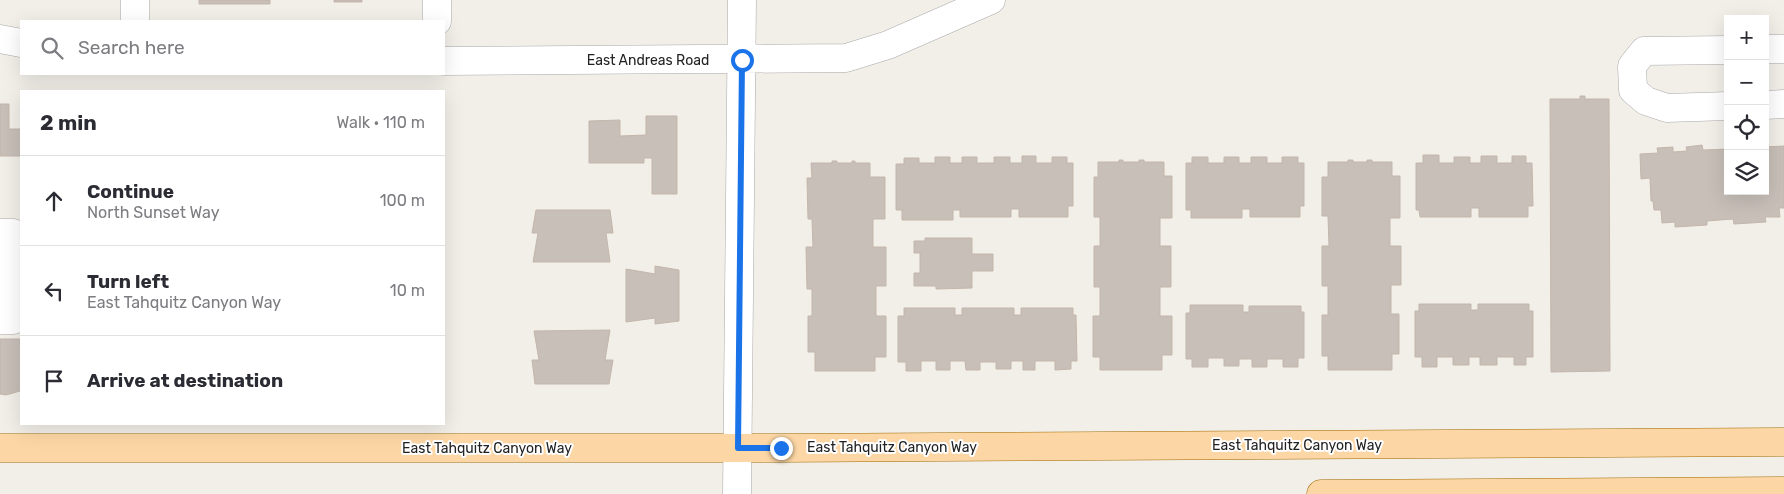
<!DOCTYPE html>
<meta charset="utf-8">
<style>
body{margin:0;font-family:Rubik,sans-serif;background:#f2f2f3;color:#2b2b33}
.controls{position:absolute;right:15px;top:15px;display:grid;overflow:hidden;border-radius:0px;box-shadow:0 5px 20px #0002}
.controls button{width:45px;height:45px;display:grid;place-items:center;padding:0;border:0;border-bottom:1px solid #e1e1e2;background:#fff;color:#2b2b33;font:25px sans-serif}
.stop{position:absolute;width:15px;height:15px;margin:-11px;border:4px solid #1a73e8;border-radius:50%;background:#fff}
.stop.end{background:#1a73e8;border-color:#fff;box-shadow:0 1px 5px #0008}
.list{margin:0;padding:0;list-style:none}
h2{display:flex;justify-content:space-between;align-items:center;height:65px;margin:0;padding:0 20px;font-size:21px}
h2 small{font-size:16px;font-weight:400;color:#7c7c81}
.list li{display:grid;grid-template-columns:32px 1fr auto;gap:15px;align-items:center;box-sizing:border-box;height:90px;padding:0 20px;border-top:1px solid #e1e1e2}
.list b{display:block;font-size:19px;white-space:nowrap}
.list p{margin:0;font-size:16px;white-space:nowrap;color:#7c7c81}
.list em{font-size:16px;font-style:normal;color:#7c7c81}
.icon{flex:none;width:28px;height:28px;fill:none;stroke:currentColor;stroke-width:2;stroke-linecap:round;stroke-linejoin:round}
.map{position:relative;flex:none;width:1784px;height:494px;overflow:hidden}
.search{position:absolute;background:#fff;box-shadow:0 5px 20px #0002;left:20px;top:20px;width:425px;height:55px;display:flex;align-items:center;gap:12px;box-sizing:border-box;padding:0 18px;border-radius:0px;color:#7c7c81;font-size:19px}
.panel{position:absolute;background:#fff;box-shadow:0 5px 20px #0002;left:20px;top:90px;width:425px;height:335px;border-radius:0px}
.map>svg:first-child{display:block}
.building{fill:#c7bfb8;stroke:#c4b6ab}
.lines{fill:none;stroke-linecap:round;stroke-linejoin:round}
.minor-casing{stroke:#a9a9a9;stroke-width:29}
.major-casing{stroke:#a06b00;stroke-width:29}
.minor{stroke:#fff;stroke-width:28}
.major{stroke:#fcd6a4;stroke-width:28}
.route{stroke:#1a73e8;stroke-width:6}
.labels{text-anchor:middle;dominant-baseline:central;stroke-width:4;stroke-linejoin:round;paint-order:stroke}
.street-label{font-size:14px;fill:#222;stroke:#fff}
</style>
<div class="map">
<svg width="1784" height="494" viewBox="0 0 1784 494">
<rect width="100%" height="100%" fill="#f2efe9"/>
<path class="building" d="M199,0H270V4H199Z
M334,0H362V2H334Z
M1580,96H1585V99H1609L1610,371L1551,372L1550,99H1580Z
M0,104H9V129H21V156H0Z
M646,116H677V194H652V158H644V163H589V121L620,120V136L646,135Z
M1702,145L1703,150L1728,149V191H1765V147L1784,146V208H1779L1780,217H1765L1766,222L1734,224L1733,219L1707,221V225L1675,227V222L1662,223L1661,210H1654L1653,201H1651L1650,178L1641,179L1640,154L1658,153L1657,148L1673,147V152L1687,151L1686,147Z
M1423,155H1439V163H1454V157H1470V163H1481V156H1497V163H1512V156H1526V163H1532L1533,206H1528V217H1479V208H1471V217H1420L1419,210H1416V163H1423Z
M1022,156H1036V163H1052V157H1067V163H1073V206H1068V217H1019V209H1011V217H960V210H953V220H902V210H896V164H904V158H919V163H935V157H950V163H962V157H977V163H994V157H1010V163H1022Z
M1192,157H1208V163H1224V157H1239V163H1251V157H1267V163H1282V157H1298V163H1304V206H1300V217H1250V209H1242V218H1191V210H1186V163H1192Z
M1119,160H1123V162H1139V160H1144V162H1164V176H1172V218H1160V246H1171V287H1160V316H1172V355H1162V370H1100V357H1093V316H1100V287H1094V246H1100V217H1094V177H1098V162H1119Z
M1348,160H1353V162H1367V160H1372V162H1392V176H1400V218H1390V246H1401V285H1391V314H1399V354H1392V370H1328V356H1322V315H1328V286H1322V246H1329L1328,216H1322V177H1328V162H1348Z
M832,161H837V163H852V161H855V163H870V177H885V219H873V247H886V286H876V316H886V357H875V371H815V352H808V316H812V289H807L806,247H813L812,219H808L807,178H812L811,163H832Z
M536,210H610L613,233H606L610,262H533L538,233H532Z
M925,238H972V254H993V271H972V288L936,289V286H914V273H920V253H914V241H925Z
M655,266L679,270V321L655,324V318L626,322V269L655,274Z
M1419,304H1471V310H1478V304H1529V311H1533V357H1526V365H1514V357H1497V365H1480V357H1469V365H1453V357H1437V367H1422V357H1415V311H1419Z
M1190,305H1243V312H1249V306H1301V312H1304V358H1298V367H1283V359H1267V367H1252V359H1239V366H1224V358H1208V367H1192V359H1186V313H1190Z
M904,308H955V315H962V308H1014V315H1021V308H1073V315H1076L1077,361H1071V369L1055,370V361H1035V370H1023V361H1011V369H996V362H980V370H966L965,361H950V370H936V361H921V371H906V362H898V316H904Z
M610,330L605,360H613L609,384H535L532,360H539L534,331Z
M0,339H21V388L20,391L6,395L0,394Z"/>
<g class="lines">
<g class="minor-casing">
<path id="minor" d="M437,0V21
M135,21V0
M0,39L21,43
M1765,49H1784
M1728,50L1644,51L1632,66L1633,90L1646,101L1667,108L1728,106
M444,61L846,58L888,45L991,0
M1765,105L1784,104
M0,233H13V320H0
M737,494L742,0"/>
</g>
<g class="major-casing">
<path id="major" d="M0,448H781L1784,442
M1321,494L1784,491"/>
</g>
<use href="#minor" class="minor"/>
<use href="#major" class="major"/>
</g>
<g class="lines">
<path class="route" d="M742,60L738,448H781"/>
</g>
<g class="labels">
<g class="street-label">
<text x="648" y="60">East Andreas Road</text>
<text x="1297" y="445">East Tahquitz Canyon Way</text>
<text x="892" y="447">East Tahquitz Canyon Way</text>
<text x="487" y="448">East Tahquitz Canyon Way</text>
</g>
</g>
</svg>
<div class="controls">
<button>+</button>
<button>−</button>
<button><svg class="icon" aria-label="locate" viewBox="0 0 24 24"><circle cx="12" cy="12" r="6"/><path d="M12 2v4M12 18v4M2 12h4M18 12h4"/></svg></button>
<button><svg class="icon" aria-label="layers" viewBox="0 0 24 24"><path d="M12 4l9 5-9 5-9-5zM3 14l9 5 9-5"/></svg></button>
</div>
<div class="stop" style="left:742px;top:60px"></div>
<div class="stop end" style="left:781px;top:448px"></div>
<div class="search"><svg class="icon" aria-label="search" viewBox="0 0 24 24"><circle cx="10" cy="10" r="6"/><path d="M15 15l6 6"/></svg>Search here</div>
<section class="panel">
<h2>2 min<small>Walk · 110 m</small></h2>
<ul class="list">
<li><svg class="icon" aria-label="ahead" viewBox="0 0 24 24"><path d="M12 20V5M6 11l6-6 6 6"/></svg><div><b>Continue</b><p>North Sunset Way</p></div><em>100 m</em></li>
<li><svg class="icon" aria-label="left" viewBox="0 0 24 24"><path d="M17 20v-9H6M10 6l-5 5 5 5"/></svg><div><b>Turn left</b><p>East Tahquitz Canyon Way</p></div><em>10 m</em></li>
<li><svg class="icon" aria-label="arrive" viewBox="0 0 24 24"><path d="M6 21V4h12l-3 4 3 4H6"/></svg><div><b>Arrive at destination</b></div></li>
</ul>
</section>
</div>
